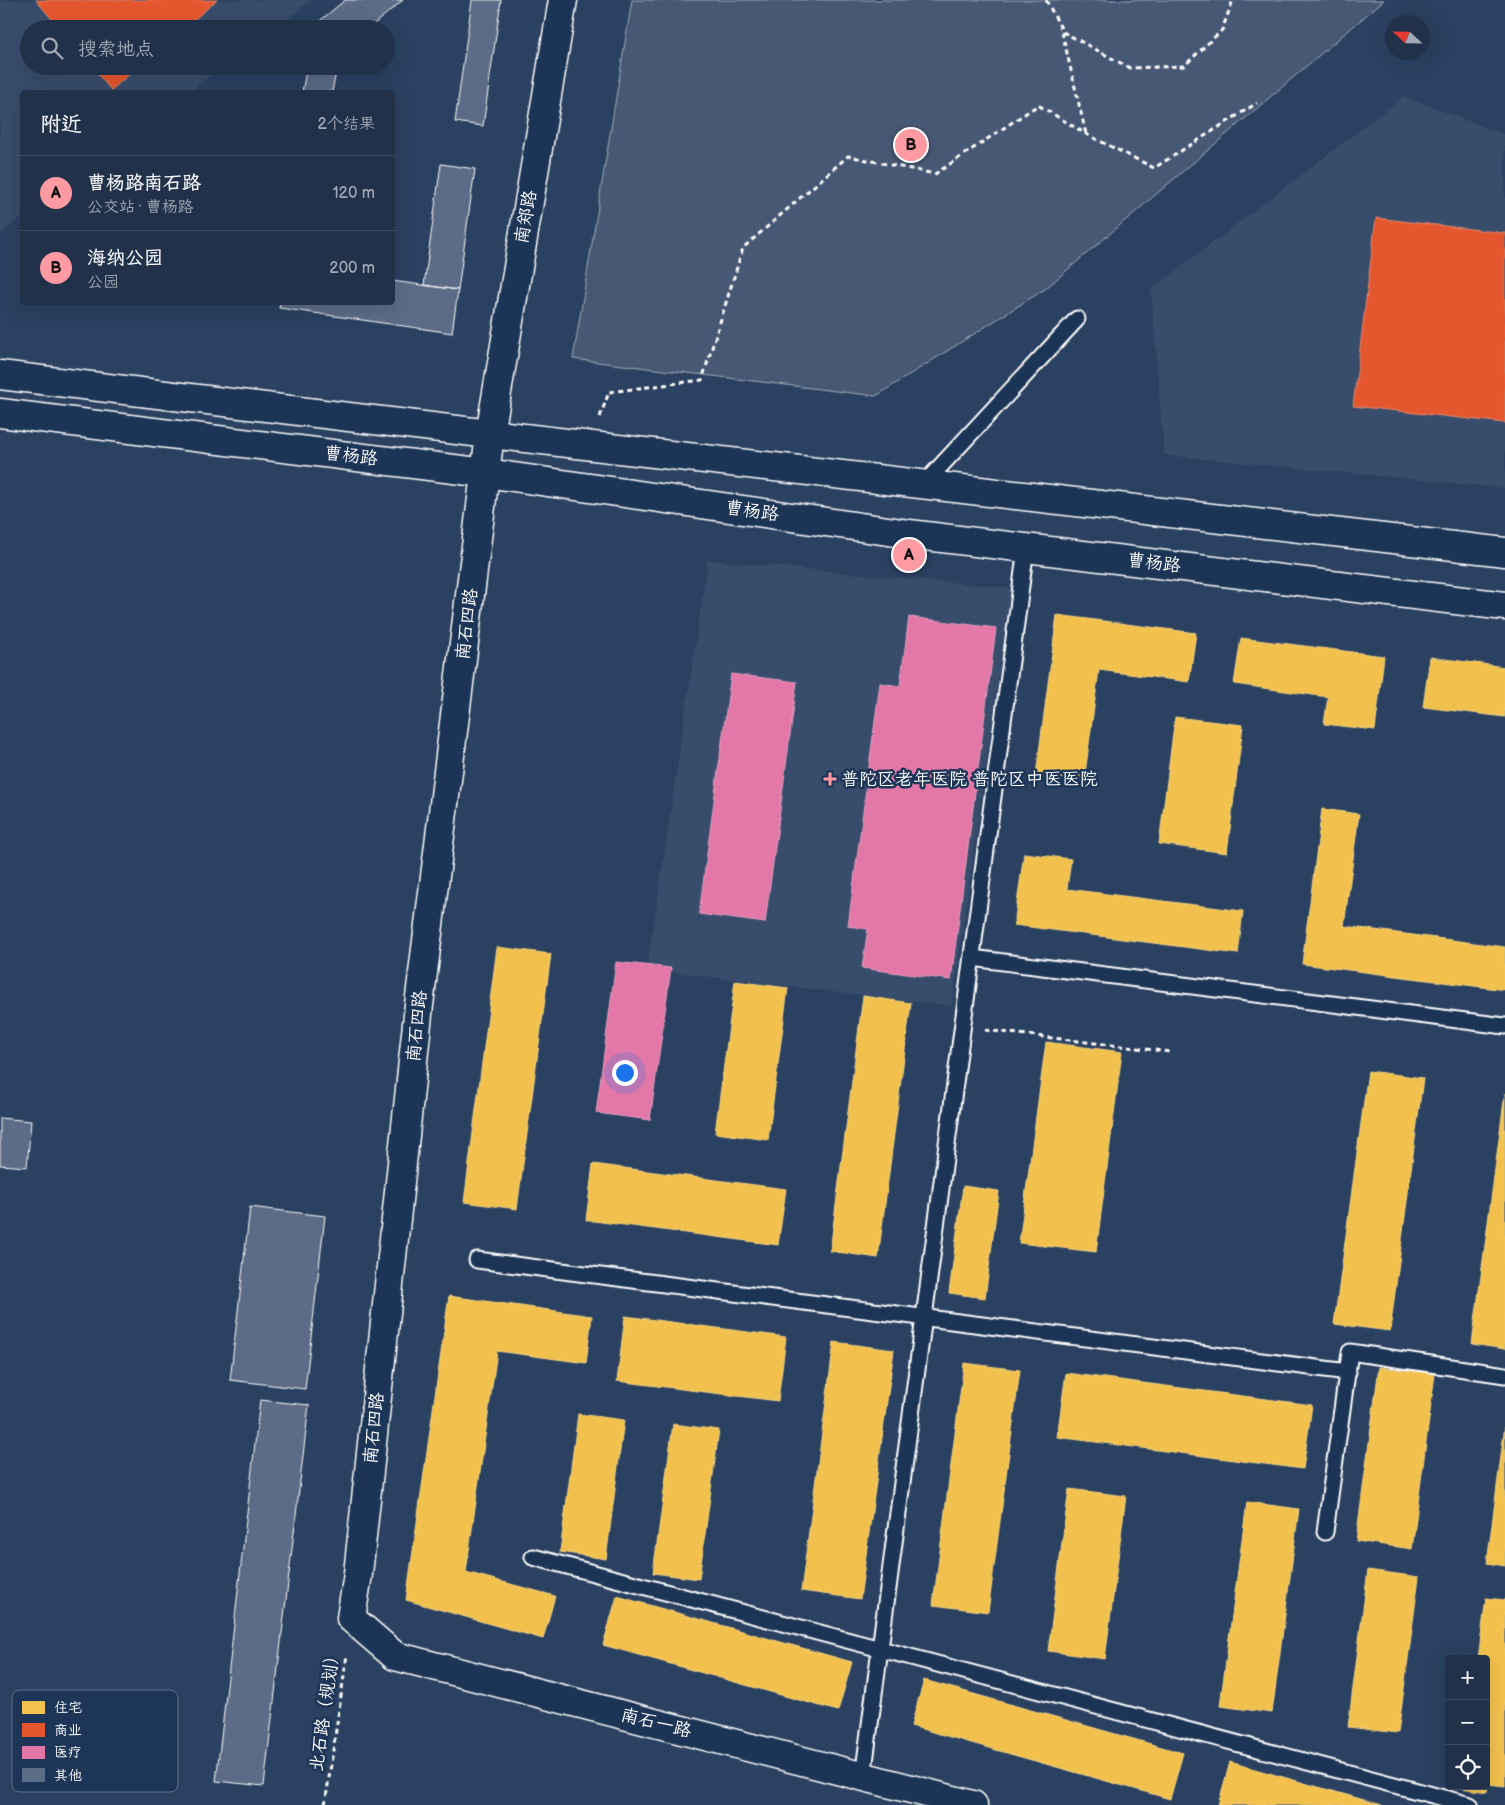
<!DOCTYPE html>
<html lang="zh">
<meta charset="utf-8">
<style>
body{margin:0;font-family:"Balsamiq Sans","LXGW WenKai TC",sans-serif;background:#2d3d53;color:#f1f3f6}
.controls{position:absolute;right:15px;bottom:15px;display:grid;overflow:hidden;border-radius:5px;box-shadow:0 5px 20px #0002}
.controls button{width:45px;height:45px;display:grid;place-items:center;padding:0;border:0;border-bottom:1px solid #3d4c61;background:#203149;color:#f1f3f6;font:25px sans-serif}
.compass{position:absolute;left:1385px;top:15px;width:45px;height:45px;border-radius:50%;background:#203149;box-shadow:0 5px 20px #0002;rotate:292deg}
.you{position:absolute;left:624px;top:1072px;width:18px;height:18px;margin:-12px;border:4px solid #fff;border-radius:50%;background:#1a73e8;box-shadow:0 0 0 8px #1a73e833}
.badge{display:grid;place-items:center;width:32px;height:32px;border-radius:50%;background:#ff9aa2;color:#111;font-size:16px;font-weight:700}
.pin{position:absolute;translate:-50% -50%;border:2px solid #fff;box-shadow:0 1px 5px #0006}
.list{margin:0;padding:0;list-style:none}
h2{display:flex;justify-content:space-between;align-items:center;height:65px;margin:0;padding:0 20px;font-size:21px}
h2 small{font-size:16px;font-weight:400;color:#a2a9b4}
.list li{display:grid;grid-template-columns:32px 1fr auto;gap:15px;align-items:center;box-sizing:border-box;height:75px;padding:0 20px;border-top:1px solid #3d4c61}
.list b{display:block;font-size:19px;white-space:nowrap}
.list p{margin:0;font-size:16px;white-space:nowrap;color:#a2a9b4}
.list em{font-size:16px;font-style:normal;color:#a2a9b4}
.icon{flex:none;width:28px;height:28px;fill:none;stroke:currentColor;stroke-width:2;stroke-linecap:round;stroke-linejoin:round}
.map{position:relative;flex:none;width:1505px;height:1805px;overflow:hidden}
.search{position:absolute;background:#203149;box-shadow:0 5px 20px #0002;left:20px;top:20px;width:375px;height:55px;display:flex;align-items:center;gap:12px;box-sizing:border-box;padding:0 18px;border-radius:28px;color:#a2a9b4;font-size:19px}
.panel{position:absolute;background:#203149;box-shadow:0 5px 20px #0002;left:20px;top:90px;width:375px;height:215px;border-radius:5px}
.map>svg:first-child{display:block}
.built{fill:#394e6c}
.green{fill:#465975;stroke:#a2acba}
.homes{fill:#f2c14e;stroke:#f6d483}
.shops{fill:#e4572e;stroke:#ec896d}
.health{fill:#e377a8;stroke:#eba0c2}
.building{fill:#5b6c86;stroke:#fff}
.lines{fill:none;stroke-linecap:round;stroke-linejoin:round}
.lane-casing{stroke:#fff;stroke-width:19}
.street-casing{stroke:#fff;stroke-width:31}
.primary-casing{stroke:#fff;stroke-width:31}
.path{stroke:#fff;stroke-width:3;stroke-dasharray:5 4;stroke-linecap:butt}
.lane{stroke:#1d3557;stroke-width:15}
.street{stroke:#1d3557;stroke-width:28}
.primary{stroke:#1d3557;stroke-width:28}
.poi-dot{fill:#ff9aa2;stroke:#1d3557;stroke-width:2}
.labels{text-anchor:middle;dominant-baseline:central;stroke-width:5;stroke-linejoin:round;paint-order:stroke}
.street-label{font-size:18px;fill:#fff;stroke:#1d3557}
.poi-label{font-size:18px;fill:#fff;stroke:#1d3557;text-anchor:start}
.key{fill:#1d3557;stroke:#617289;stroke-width:1}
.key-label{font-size:14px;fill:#fff}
</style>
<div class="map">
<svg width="1505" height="1805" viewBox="0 0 1505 1805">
<rect width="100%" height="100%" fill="#2a4161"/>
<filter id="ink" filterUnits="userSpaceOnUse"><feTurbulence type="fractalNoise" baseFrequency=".02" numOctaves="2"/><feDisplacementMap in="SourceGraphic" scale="10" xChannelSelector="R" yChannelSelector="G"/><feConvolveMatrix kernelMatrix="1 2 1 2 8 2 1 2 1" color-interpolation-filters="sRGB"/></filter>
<g filter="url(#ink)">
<path class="built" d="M0,0H312L274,29H29V66H224L189,92H22V217L0,234Z
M1404,96L1505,135V488L1164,455L1151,290Z
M708,560L1011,588L952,1006L647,969Z"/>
<path class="green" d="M632,0H1384L1045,289L876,396L573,359Z"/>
<path class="homes" d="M1057,615L1196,633L1189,682L1099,670L1084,781L1036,775Z
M1241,638L1384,656L1375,730L1324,724L1328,697L1234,684Z
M1430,657L1505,667V717L1423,707Z
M1175,717L1243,725L1227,853L1159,844Z
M1322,809L1359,814L1344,926L1505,947V990L1302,964Z
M1024,853L1071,859L1067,889L1243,911L1238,954L1014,925Z
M497,947L551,954L517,1209L464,1202Z
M735,981L788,988L768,1140L715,1133Z
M863,996L911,1003L878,1258L830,1251Z
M1046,1042L1122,1052L1096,1252L1019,1243Z
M1368,1071L1423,1078L1390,1331L1334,1324Z
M1505,1093V1349L1472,1344Z
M593,1164L786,1189L778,1245L586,1220Z
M963,1186L999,1191L985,1298L949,1293Z
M449,1296L592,1316L586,1363L497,1351L466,1572L555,1596L543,1639L406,1600Z
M625,1316L786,1337L778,1401L617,1381Z
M834,1342L894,1350L860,1599L801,1591Z
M964,1363L1020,1370L988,1612L933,1605Z
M1379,1367L1435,1374L1412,1549L1356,1541Z
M1066,1373L1312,1405L1303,1469L1057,1437Z
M578,1414L624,1420L606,1559L560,1552Z
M673,1424L719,1430L699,1579L653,1573Z
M1505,1425V1566L1487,1563Z
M1069,1489L1126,1496L1105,1659L1048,1651Z
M1247,1502L1299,1509L1272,1713L1220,1706Z
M1368,1570L1419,1577L1398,1733L1348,1727Z
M617,1596L852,1662L838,1711L603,1645Z
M1486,1598L1505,1600V1786L1488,1784L1487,1792L1461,1788V1786H1486V1659H1478Z
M924,1680L1183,1753L1170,1799L911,1726Z
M1230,1762L1382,1805H1218Z"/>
<path class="shops" d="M36,0H217L183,29H60Z
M91,66H139L111,90Z
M1376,218L1505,233V423L1353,406Z"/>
<path class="health" d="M909,617L996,628L951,980L862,968L868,929L848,926L880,683L900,686Z
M731,674L797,682L765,923L699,914Z
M616,962L671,968L650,1120L596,1113Z"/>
<path class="building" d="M345,0H403L368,29H310Z
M472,0H501L483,126L455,122Z
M307,66L337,67L332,92H302Z
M441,164L475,169L458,290L424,285Z
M392,281L458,290L452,333L279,308L280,302H392Z
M0,1118L31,1121L27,1167L0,1165Z
M250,1207L325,1216L305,1389L230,1380Z
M260,1400L309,1405L264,1786L216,1781Z"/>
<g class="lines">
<g class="lane-casing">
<path id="lane" d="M923,485L1077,319
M972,958L1505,1026
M477,1260L1348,1372
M1325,1532L1350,1352L1505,1375
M533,1557L1470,1805
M863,1777L1026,548"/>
</g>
<g class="street-casing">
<path id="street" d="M563,0L490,434L419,1005L358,1574L351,1618L395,1656L973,1805"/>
</g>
<g class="primary-casing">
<path id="primary" d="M0,375L490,434L1505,552
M0,413L486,473L909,534L1505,606"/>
</g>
<path class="path" d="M1046,0L1063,32L1130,68L1184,66L1222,30L1233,0
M1062,32L1086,134
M600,417L609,392L702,380L743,248L848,156L935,174L1038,105L1086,134L1154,168L1257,103
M985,1030L1171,1052
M325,1805L347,1655"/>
<use href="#lane" class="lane"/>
<use href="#street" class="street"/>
<use href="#primary" class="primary"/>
</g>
</g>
<path class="poi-dot" d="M827.5 771.5h5v5h5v5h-5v5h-5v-5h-5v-5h5z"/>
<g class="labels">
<g class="street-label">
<text transform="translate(526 217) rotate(-80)">南郑路</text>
<text transform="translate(351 456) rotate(7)">曹杨路</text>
<text transform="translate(752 511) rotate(8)">曹杨路</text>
<text transform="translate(1154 563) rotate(7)">曹杨路</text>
<text transform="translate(467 624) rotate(-83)">南石四路</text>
<text transform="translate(417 1026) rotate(-84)">南石四路</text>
<text transform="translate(374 1428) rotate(-84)">南石四路</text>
<text transform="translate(325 1709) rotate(-82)">北石路（规划）</text>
<text transform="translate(656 1723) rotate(14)">南石一路</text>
</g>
<g class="poi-label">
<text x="841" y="779">普陀区老年医院 普陀区中医医院</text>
</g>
</g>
<rect x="12" y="1690" width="166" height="102" rx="8" class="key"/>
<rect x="22" y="1701" width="23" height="13" fill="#f2c14e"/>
<rect x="22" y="1723" width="23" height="14" fill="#e4572e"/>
<rect x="22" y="1746" width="23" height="13" fill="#e377a8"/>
<rect x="22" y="1768" width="23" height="14" fill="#5b6c86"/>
<g class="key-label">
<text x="54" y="1712">住宅</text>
<text x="54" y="1735">商业</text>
<text x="54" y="1757">医疗</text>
<text x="54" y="1780">其他</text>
</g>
</svg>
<div class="controls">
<button>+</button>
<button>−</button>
<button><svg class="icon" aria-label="locate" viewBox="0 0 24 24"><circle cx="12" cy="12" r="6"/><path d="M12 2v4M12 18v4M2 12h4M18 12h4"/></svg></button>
</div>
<svg class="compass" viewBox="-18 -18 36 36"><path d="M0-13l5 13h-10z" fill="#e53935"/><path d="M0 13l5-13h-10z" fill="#a2a9b4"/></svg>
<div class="you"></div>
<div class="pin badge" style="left:909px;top:555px">A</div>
<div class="pin badge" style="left:911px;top:145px">B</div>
<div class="search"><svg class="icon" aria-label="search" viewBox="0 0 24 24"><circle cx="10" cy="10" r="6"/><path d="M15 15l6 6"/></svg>搜索地点</div>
<section class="panel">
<h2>附近<small>2个结果</small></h2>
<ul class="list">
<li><span class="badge">A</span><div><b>曹杨路南石路</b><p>公交站 · 曹杨路</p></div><em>120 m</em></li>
<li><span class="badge">B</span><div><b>海纳公园</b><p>公园</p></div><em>200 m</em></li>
</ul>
</section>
</div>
